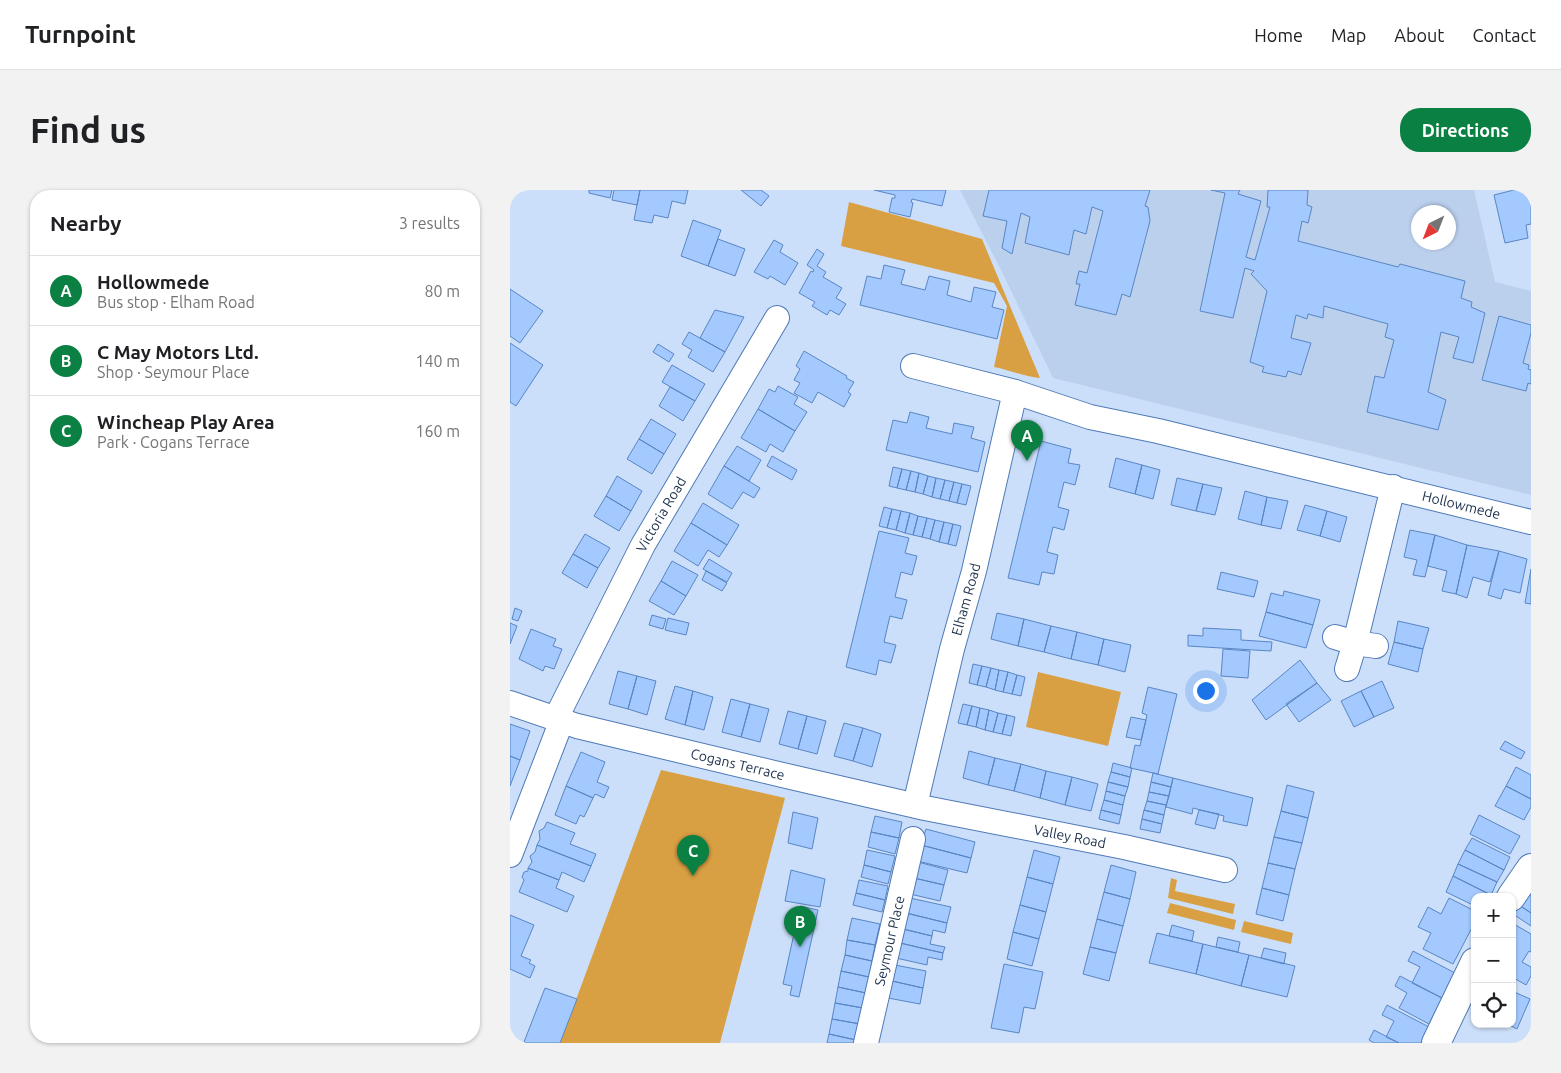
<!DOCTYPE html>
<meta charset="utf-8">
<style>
body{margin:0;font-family:Ubuntu,sans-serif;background:#f2f2f2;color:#202124}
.controls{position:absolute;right:15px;bottom:15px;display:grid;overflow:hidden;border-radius:10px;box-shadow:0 1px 4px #0004}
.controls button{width:45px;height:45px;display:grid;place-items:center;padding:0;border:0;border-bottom:1px solid #e0e0e0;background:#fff;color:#202124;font:25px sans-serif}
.compass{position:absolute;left:901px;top:15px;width:45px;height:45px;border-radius:50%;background:#fff;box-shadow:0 1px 4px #0004;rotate:222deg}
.you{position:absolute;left:695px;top:500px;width:18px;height:18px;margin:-12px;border:4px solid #fff;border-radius:50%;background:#1a73e8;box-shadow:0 0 0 8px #1a73e833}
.badge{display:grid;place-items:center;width:32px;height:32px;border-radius:50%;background:#0b8043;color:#fff;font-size:16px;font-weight:700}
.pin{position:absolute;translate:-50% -41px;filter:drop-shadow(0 1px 2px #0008)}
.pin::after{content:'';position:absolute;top:26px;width:18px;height:15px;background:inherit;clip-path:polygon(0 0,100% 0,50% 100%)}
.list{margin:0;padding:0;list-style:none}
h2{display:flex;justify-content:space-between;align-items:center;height:65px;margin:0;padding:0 20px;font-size:21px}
h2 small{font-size:16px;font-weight:400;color:#757577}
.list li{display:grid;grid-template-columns:32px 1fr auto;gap:15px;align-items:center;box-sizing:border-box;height:70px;padding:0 20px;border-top:1px solid #e0e0e0}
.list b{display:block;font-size:19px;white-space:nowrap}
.list p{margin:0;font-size:16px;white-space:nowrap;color:#757577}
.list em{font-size:16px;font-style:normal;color:#757577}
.icon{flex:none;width:28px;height:28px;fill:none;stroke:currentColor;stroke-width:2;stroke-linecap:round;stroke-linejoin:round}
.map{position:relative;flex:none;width:1021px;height:853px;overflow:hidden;border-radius:20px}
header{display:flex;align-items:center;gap:30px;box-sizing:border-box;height:70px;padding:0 25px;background:#fff;border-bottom:1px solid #e0e0e0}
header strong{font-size:24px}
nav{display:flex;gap:28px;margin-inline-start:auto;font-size:18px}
.intro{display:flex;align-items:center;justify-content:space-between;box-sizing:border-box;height:120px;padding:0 30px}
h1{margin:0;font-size:35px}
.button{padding:12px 22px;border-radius:20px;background:#0b8043;color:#fff;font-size:18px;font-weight:700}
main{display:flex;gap:30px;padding:0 30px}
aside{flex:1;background:#fff;border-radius:20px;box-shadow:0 1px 4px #0004}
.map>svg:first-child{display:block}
.built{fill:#bbd0ed;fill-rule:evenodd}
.green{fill:#d9a043}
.building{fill:#a3c9fe;stroke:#5986c3}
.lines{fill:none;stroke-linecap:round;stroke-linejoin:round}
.minor-casing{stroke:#4e7ab7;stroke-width:26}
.tertiary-casing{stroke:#4e7ab7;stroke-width:30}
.minor{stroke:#fff;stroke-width:24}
.tertiary{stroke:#fff;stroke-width:28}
.labels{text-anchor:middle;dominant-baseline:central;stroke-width:4;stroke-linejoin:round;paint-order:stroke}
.street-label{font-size:14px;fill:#223550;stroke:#fefefe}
</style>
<header>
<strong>Turnpoint</strong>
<nav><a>Home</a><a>Map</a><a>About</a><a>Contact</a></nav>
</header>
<div class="intro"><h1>Find us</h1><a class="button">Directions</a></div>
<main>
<aside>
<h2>Nearby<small>3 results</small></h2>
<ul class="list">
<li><span class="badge">A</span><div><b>Hollowmede</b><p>Bus stop · Elham Road</p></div><em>80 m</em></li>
<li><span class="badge">B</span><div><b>C May Motors Ltd.</b><p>Shop · Seymour Place</p></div><em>140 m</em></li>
<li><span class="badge">C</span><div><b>Wincheap Play Area</b><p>Park · Cogans Terrace</p></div><em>160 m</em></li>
</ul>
</aside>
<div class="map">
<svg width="1021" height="853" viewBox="0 0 1021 853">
<rect width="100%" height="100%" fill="#ccdffa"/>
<path class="built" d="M450,0H964L985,92L1021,101V305L543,188L491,80ZM908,22H938V52H908Z"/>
<path class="green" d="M339,12L472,49L530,188C515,187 500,180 484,177L497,116L484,93L331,56Z
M528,482L611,502L598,556L516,537Z
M151,580L275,608L210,853H50Z
M661,688L667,690L665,701L725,714L723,724L658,708Z
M660,713L726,730L724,740L657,723Z
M734,731L783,743L781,754L731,742Z"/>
<path class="building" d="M79,0H102L100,8L79,3Z
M104,0H130L127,15L102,10Z
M130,0H178L175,14L162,11L158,28L144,25L142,33L124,30Z
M231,0H251L259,6L251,16Z
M364,0H436L432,16L402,9L401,12L403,13L400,27L379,22L382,8H385V5Z
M479,0H640L635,16L638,17L640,31L620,107L612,104L606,125L565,115L570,94H566L569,81L577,83L593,21L582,17L576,44L564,40L559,65L515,53L520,27L511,23L502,64L492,58L497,31L473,26Z
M701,0H730L728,4L751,11L736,67L745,70L760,17H757L758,0H798L797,15L802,17L798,33L792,31L788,51L888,77L890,74L955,91L951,108L962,112L961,117L975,123L963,173L943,168L949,147L931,142L918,202L936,210L928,240L857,222L865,186L874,188L884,150L875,147L878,134L814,116L813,128L798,124L797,129L786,125L781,148L801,153L791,185L778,181L776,187L752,182L754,177L740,172L757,101L741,84L744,81L735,78L723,128L690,121L715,3Z
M1004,0H1018L1021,13V34L1016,35L1018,48L995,53L984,5Z
M183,30L211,40L198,76L171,66Z
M208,49L235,59L225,86L198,76Z
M264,50L273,55L270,62L288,73L275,95L260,86L258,89L244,82Z
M307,59L314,64L307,76L316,82L313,87L332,98L326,108L336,114L329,125L320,120L317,125L302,116L305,112L289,103L301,81L303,82L304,80L297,75Z
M374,75L395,80L391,94L415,100L419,86L440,91L437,105L461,112L464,97L486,102L482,117L494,120L487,149L350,115L357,86L371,89Z
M0,99L33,121L10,153L0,146Z
M205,120L234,127L215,162L190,148Z
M989,126L1021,135V143L1013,173L1019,175L1018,179L1021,180V194L1018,193L1016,201L972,190Z
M179,142L215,162L203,182L178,167L182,160L172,154Z
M0,153L33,175L6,216L0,212Z
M148,154L164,164L159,172L143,162Z
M294,161L337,186L336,188L344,192L338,202L341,204L334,217L308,202L302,213L284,203L290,193L284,190L290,179L286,176Z
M162,175L195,194L185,211L152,192Z
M268,196L288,207L284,214L297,222L285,241L248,219L259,199L265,202Z
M160,197L185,211L173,231L149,216Z
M248,219L285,241L273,262L260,254L256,262L231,248Z
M400,222L419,227L416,238L442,244L444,233L464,237L461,248L475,252L468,282L376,260L383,230L397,233Z
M141,229L166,244L154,264L129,249Z
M129,249L154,264L142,284L117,269Z
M531,251L561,259L558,273L570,275L565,295L554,292L548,317L559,320L554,340L543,337L537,362L548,365L544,384L532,382L529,395L498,388Z
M227,256L251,270L239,291L214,276Z
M262,266L287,280L282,290L257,276Z
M606,268L632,275L625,304L599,297Z
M632,275L650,280L643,309L625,304Z
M214,276L250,298L244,308L233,302L222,319L198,304Z
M383,277L392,279L387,298L379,296Z
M392,279L401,281L396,300L387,298Z
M401,281L409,283L405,302L396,300Z
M409,283L418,286L413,304L405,302Z
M107,286L132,301L121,321L96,306Z
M418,286L426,288L422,307L413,304Z
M426,288L435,290L430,309L422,307Z
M667,288L693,294L686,321L661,315Z
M435,290L444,292L439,311L430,309Z
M444,292L452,294L447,313L439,311Z
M452,294L461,296L456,315L447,313Z
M693,294L712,298L705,325L686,321Z
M735,301L757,307L751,335L728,329Z
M96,306L121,321L109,341L84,326Z
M757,307L778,311L771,339L751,335Z
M193,313L229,335L217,355L181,333Z
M795,315L817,321L810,346L787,340Z
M374,317L382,319L377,338L369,336Z
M382,319L391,321L386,340L377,338Z
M391,321L400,323L395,343L386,340Z
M817,321L837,327L830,352L810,346Z
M400,323L408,326L403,345L395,343Z
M408,326L417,328L412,347L403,345Z
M417,328L425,330L420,349L412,347Z
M425,330L434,332L429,352L420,349Z
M434,332L443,334L438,354L429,352Z
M181,333L217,355L209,367L198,360L188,376L164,361Z
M443,334L451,336L446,356L438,354Z
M900,340L925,345L915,387L903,385L907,370L894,367Z
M369,341L399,348L395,363L407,366L402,385L391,382L385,407L397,410L392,429L380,426L374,452L386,455L381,473L369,470L366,485L336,477Z
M75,344L100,358L88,378L63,364Z
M925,345L957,355L946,404L932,401L937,381L918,376Z
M957,355L989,361L980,392L963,387L957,408L946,404Z
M989,361L1017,369L1010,403L994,399L991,409L978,405Z
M63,364L88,378L77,398L52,383Z
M199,369L222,383L217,392L193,379Z
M162,371L188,385L176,406L151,391Z
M1021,379V414L1015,413Z
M196,381L217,393L212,401L192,390Z
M711,382L748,391L744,407L707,399Z
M151,391L176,406L164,425L139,411Z
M774,401L810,410L803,435L756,422L761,403L773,406Z
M5,418L12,421L8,431L2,429Z
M756,422L803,435L796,458L749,446Z
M487,423L514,429L508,456L481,449Z
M142,425L156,429L153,439L139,435Z
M158,428L179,433L176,445L155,440Z
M514,429L541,436L534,462L508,456Z
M888,431L919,438L913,459L884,452Z
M0,433L7,436L0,454Z
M541,436L567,442L561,469L534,462Z
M693,438L731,440V450L762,452L761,461L678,456V445L693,446Z
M21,439L46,449L43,456L52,459L44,479L35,476L33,481L9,469Z
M567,442L594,449L588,475L561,469Z
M594,449L621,455L615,482L588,475Z
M884,452L913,459L908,482L878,474Z
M713,459L740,461L738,488L711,486Z
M790,470L807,493L756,530L742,510Z
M463,474L472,476L467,495L459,493Z
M472,476L481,478L476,497L467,495Z
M481,478L489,480L485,500L476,497Z
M489,480L498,482L493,502L485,500Z
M108,481L127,486L118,519L99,514Z
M498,482L507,485L502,504L493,502Z
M507,485L515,487L511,506L502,504Z
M127,486L146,491L137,525L118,519Z
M872,491L884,518L864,527L851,501Z
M807,493L821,510L789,532L776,514Z
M165,496L183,501L175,535L155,529Z
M638,497L667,504L648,584L620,578L625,555L630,556L637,525L632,523Z
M183,501L203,507L194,540L175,535Z
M851,501L864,527L844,537L831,511Z
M221,509L240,514L231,547L212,542Z
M240,514L259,519L250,552L231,547Z
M453,514L462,516L457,535L448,533Z
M462,516L470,518L466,537L457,535Z
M470,518L479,520L475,540L466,537Z
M479,520L488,523L483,542L475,540Z
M278,521L297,526L288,559L269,554Z
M488,523L497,525L492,544L483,542Z
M497,525L505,527L501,546L492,544Z
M297,526L316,531L307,564L288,559Z
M621,527L636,530L631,550L616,547Z
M334,533L353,538L343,571L324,566Z
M0,534L20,541L10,570L0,566Z
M353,538L371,544L362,577L343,571Z
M995,551L1015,562L1011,569L990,559Z
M459,561L485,568L478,595L453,588Z
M71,562L95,572L87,592L99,597L94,608L85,604L83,608L56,596Z
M0,566L10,570L0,596Z
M485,568L511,574L504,601L478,595Z
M603,573L622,578L620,587L601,582Z
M511,574L536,581L530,608L504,601Z
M1006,577L1021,585V609L996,596Z
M536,581L562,587L555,615L530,608Z
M601,582L620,587L618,597L598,592Z
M643,583L663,588L661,597L641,592Z
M562,587L588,594L581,621L555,615Z
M663,588L743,608L737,636L713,631L714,626L683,618L682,624L656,617Z
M598,592L618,597L615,606L596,601Z
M641,592L661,597L659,606L639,602Z
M777,595L804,602L798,628L771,621Z
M56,596L83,608L74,627L70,625L66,634L45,625Z
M996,596L1021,609V617L1014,630L985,616Z
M596,601L615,606L613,615L594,610Z
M639,602L659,606L656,615L637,611Z
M594,610L613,615L611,625L591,620Z
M637,611L656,615L654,625L634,620Z
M591,620L611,625L609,634L589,629Z
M634,620L654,625L652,634L632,629Z
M689,620L709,624L705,639L685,634Z
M771,621L798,628L792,653L764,647Z
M283,622L308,628L302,659L278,653Z
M969,625L1010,646L1000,664L960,644Z
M365,626L392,632L389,648L361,642Z
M632,629L652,634L650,643L630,639Z
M37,632L65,643L60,654L86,664L81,676L27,655L30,649L29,641L34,638Z
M416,639L465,652L461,668L411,655Z
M361,642L389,648L385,664L358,657Z
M764,647L792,653L785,679L758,673Z
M962,648L1000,667L994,680L955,660Z
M27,655L81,676L74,692L52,682L49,690L18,678L22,672L20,666L25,662Z
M411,655L461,668L457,683L407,671Z
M357,660L385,666L381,682L354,675Z
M524,660L550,667L543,694L517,687Z
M955,660L994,680L987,692L948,674Z
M408,672L438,680L434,695L404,688Z
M758,673L785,679L779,705L752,698Z
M948,674L987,692L981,705L943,686Z
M354,675L381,682L378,694L351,687Z
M601,675L626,682L620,709L594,702Z
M18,678L49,690L46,698L64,706L57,722L9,702L14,690L12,687L14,682L18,681Z
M281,680L315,689L310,717L275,711Z
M943,686L981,705L980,707H965V716L936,702Z
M517,687L543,694L536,722L510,715Z
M404,688L434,695L430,711L400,704Z
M349,690L378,696L375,710L346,703Z
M752,698L779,705L773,731L746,724Z
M594,702L620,709L613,736L587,729Z
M346,703L375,710L372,722L343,715Z
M1017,703L1021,706V723L1009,715Z
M400,708L441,717L437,733L396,723Z
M939,708L965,721V732L943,774L913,759L921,743L908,737L918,717L931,724Z
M510,715L536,722L529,749L503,742Z
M1009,715L1021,723V736L1003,724Z
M290,716L308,720L289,807L280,805L282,796L273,794Z
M396,723L437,733L435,743L423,740L422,746L393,739Z
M0,725L24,735L11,766L21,770L19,773L25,776L20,788L0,779Z
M342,728L370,734L365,755L337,750Z
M587,729L613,736L606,763L580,757Z
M1002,733L1021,744V762L1019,761L1012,772L1021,777V786L1016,795L1002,787Z
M662,735L684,741L682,751L659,746Z
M393,739L422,746L420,754L435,757L433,763L390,753Z
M503,742L529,749L522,776L497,769Z
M647,743L693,754L686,784L639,773Z
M708,747L730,752L728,762L706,757Z
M337,750L365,755L362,771L335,765Z
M390,753L433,763L432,770L418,767L417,775L386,768Z
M693,754L739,765L731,796L686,784Z
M580,757L606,763L599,791L573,784Z
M754,758L776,763L774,774L751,768Z
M903,761L945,783L932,808L902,793L910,777L898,771Z
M335,765L362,771L359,787L331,781Z
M739,765L785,776L777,807L731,796Z
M494,774L533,782L525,819L514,817L509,843L481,838Z
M385,775L416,781L413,798L382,791Z
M331,781L359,787L356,803L328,797Z
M890,786L932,808L919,834L889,818L897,803L885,796Z
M382,791L413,798L410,814L378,808Z
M328,797L356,803L353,818L325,813Z
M35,798L67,809L50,853H17L14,852Z
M1002,801L1020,809L1007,839L997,834H1002Z
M325,813L353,818L350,834L322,829Z
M877,815L919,837L911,853H889L876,847L884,831L872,825Z
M322,829L350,834L346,850L319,844Z
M864,840L889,853H864L859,850Z
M319,844L346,850V853H317Z"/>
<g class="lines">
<g class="minor-casing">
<g id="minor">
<path id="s1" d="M403,176L505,202L580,227L648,241L1021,332"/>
<path d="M825,447L845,453L866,456"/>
<path d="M837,479L845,453L883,297"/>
<path id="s2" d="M0,513L67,536L281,587L415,618L614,657L715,680"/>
<path id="s3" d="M46,528L133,355L267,128"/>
<path id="s4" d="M405,615L442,459L464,381L505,202"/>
<path d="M0,665L52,530"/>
<path id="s5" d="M356,853L403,649"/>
</g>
</g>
<g class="tertiary-casing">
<path id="tertiary" d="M1001,707L1021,678
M926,853L965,772"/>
</g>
<use href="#minor" class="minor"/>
<use href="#tertiary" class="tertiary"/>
</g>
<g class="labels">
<g class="street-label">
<text stroke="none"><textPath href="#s1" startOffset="566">Hollowmede</textPath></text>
<text stroke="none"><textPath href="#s3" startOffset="229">Victoria Road</textPath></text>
<text stroke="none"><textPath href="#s4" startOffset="212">Elham Road</textPath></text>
<text stroke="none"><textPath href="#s2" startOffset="236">Cogans Terrace</textPath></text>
<text stroke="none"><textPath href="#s2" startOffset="576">Valley Road</textPath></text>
<text stroke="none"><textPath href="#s5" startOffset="105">Seymour Place</textPath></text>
</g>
</g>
</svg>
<div class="controls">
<button>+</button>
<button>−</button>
<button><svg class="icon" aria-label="locate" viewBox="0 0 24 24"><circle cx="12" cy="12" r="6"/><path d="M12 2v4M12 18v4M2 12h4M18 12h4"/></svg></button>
</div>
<svg class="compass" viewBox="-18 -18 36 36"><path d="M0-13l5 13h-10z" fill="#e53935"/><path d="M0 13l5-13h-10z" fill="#757577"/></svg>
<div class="you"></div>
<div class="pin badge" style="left:517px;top:271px">A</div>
<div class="pin badge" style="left:290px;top:757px">B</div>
<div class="pin badge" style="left:183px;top:686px">C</div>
</div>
</main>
